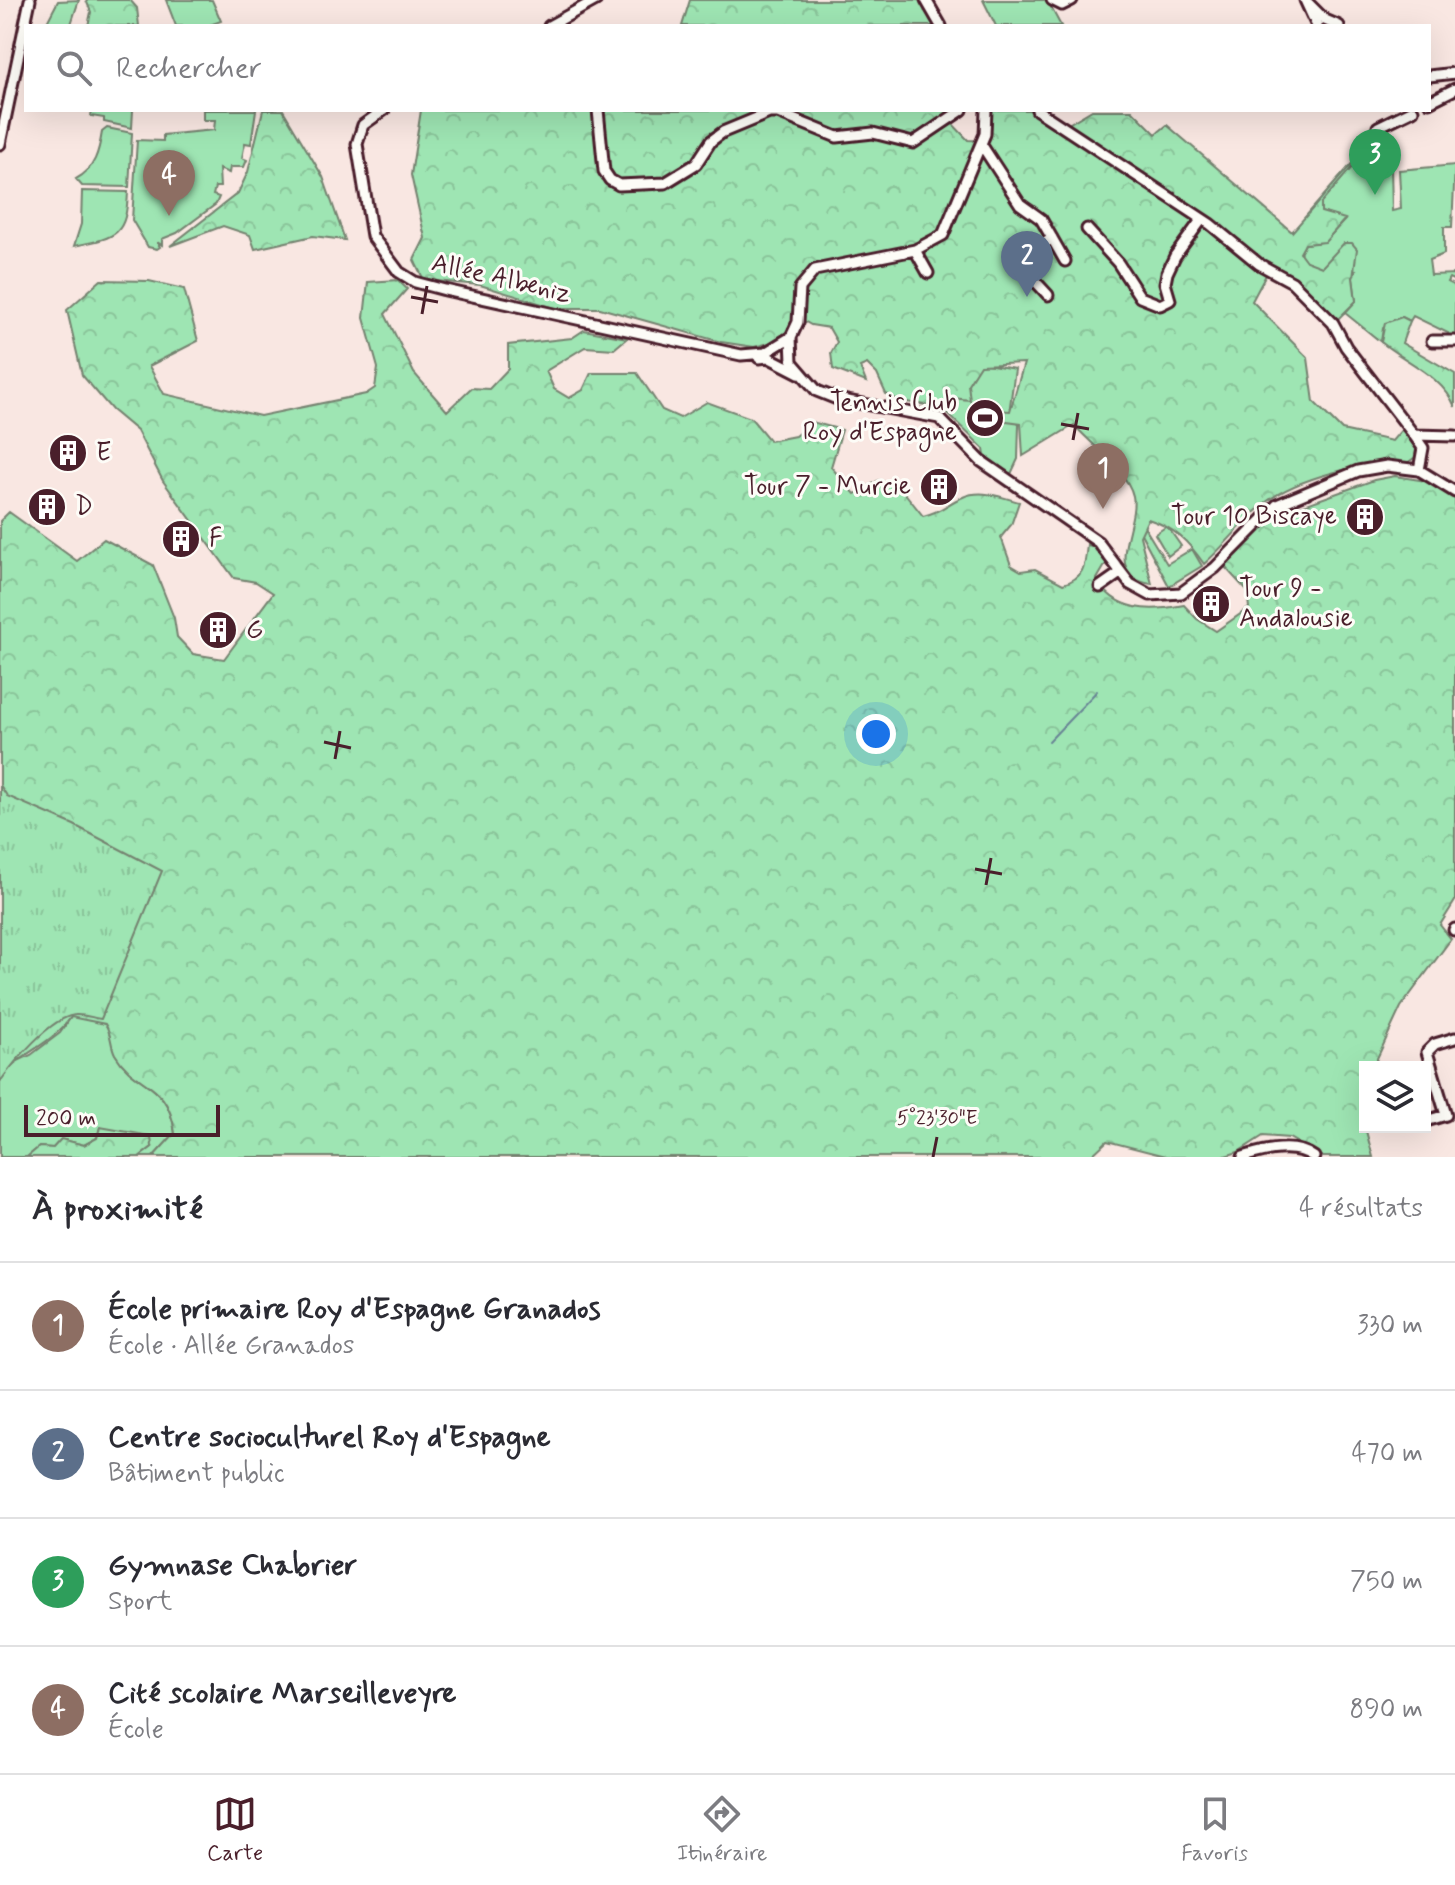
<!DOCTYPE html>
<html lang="fr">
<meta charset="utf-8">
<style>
body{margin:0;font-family:Mynerve,sans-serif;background:#f2f2f3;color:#2b2b33}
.controls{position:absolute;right:24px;bottom:24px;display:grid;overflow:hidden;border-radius:0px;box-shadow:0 8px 32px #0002}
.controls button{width:72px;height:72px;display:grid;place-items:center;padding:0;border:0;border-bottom:2px solid #e1e1e2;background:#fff;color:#2b2b33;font:40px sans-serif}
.scale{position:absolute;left:24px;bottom:20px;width:196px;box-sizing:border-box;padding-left:8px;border:4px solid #4a1f2b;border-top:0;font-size:22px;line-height:28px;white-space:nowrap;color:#4a1f2b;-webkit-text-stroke:6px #fdfcf7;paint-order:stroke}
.you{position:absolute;left:876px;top:734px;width:28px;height:28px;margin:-20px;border:6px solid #fff;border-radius:50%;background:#1a73e8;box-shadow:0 0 0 12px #1a73e833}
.badge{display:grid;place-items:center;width:52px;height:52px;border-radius:50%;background:#4a1f2b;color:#fff;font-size:26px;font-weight:700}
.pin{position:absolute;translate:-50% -66px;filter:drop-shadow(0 2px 4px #0008)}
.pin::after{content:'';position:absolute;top:42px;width:28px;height:24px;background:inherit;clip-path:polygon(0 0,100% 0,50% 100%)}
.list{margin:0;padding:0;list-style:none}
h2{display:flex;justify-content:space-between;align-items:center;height:104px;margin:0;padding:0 32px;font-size:34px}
h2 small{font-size:26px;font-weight:400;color:#7c7c81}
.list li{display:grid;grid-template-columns:52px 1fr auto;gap:24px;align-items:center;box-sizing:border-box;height:128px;padding:0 32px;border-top:2px solid #e1e1e2}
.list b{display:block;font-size:30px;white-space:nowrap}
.list p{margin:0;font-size:26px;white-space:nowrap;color:#7c7c81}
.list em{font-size:26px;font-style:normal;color:#7c7c81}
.icon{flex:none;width:44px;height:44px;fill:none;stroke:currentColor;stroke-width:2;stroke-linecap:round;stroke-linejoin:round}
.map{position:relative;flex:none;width:1455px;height:1157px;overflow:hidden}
.search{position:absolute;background:#fff;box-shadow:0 8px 32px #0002;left:24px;right:24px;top:24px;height:88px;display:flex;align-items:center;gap:20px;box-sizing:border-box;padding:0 28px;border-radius:0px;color:#7c7c81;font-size:30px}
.sheet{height:616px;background:#fff}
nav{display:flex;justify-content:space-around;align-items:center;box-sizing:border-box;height:112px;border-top:2px solid #e1e1e2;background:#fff;font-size:22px;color:#7c7c81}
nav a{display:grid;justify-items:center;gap:4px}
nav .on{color:#4a1f2b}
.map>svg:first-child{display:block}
.grass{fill:#9ee5b3;stroke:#74826f;stroke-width:2}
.forest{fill:url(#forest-crowns);stroke:#74826f;stroke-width:2}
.park{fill:url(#park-tufts);stroke:#74826f;stroke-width:2}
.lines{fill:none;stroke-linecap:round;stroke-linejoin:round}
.stream{stroke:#688495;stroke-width:2}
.minor-casing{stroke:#4a1f2b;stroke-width:15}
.minor{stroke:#fdfcf7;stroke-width:9}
.ticks{fill:none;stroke:#4a1f2b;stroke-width:3}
.labels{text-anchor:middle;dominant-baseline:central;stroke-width:6;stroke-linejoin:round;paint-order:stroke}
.street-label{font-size:26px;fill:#4a1f2b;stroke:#fdfcf7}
.poi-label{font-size:26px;fill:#4a1f2b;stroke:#fdfcf7;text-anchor:start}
.ticks-label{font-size:20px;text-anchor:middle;fill:#4a1f2b;stroke:#fdfcf7;stroke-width:6;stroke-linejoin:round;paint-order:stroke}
</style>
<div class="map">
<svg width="1455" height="1157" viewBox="0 0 1455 1157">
<defs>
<pattern id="forest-crowns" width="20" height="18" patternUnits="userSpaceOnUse" patternTransform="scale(2)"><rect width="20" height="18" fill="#9ee5b3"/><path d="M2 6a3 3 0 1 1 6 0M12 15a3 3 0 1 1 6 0" fill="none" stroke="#8ac49a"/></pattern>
<pattern id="park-tufts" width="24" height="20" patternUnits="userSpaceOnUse" patternTransform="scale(2)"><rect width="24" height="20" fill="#9ee5b3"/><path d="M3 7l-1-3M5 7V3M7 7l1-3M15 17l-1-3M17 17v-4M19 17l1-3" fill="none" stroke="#8ac49a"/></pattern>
</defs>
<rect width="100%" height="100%" fill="#f9e7e2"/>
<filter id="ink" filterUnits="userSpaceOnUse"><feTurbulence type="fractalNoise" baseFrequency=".0125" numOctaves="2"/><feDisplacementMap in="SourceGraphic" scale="16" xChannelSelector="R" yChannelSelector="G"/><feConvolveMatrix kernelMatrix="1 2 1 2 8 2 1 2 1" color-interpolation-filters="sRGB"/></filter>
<g filter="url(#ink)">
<path class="grass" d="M79,0L71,24L45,26L58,1Z
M166,0H212L221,21L207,26H176Z
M983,0H1047L1061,26H996Z
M92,110H133L132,128L104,122V118L91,116Z
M203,110H256L251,144L245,143L242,158L247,160L244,167H230L229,173L219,169L220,187H215L213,195L219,197L216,204L177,233L162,239V245L157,242L160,247L157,249L148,247L132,220L137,140L163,141V135L214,130L215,120H203Z
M107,128L132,133L129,187L82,186L76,179C95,169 99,151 102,132Z
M1391,165L1392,211L1401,209L1399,170L1455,165L1452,227H1444V254L1429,260L1431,275L1455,274V281L1449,278L1447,282L1455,286V339L1447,338L1448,333L1413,316L1410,321L1402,317L1383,328L1381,342L1345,313L1356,301L1353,278L1356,270L1327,265L1322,268L1305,261L1300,253L1305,244L1325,241L1345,220L1321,212V203L1351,168Z
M82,191L128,192C126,236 117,237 74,246L81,224Z
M958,359L1015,369L1010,406L1019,424L1018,459L1011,474L985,456L984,449L946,412Z
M1142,523L1167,564L1192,549L1202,566L1169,586L1137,526Z
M1167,526L1181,546L1168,556L1155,534Z
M77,1015C86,1023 99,1019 106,1025C115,1033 111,1046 116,1055C138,1090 168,1081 175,1133L153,1157H139L152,1147L100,1127L97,1138L84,1145L61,1139L53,1148L39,1147L27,1157H0V1079L9,1065L31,1055L60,1033L71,1017Z"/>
<path class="forest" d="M86,0H130L137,8L139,26H88L91,12Z
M690,0H921L936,26H682Z
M263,110H283L323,177L345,240L313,236L255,249L250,235L223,226L170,246L238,193L248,172Z
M421,110H953L947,118L968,140L989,141L992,110H1032L1203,225L1267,273L1252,301L1308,358L1314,402L1342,430L1392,441L1403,428L1418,446L1417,456L1407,463C1369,460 1296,478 1265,503C1243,521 1226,545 1204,564C1188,541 1175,528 1148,519L1140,536L1152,584C1100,577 1139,525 1133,496C1128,472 1090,443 1074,425L1023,456L1021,423L977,417L978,409L1010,411L1024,363L980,365L968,384L970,400L953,398L939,407L900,401L886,394L877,374L867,364L860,367L866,382L833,369L831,353L837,342L829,328L811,325L795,316L791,327L777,341L754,347L721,342L600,308H555L480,285L424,280L414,260L425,238L411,175Z
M1092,110H1132L1156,134L1167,125L1292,232L1376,136L1373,128L1378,137L1321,203V212L1345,219L1325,242L1305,244L1300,253L1306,261L1322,267L1344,243H1352L1357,249L1353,278L1356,301L1336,321L1267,265L1065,126Z
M101,280L149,281L184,289L198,341L149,366L164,394L260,416L366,394L375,388L378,368L364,318L368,282L398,280L407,289L385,314L414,373L447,411L471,388L489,389L508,369V345L572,338L584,330L627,338L614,349L585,347L546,371L554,389L569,398L583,390L591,373H637L662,410L680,418L707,402L751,418L770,441L795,436L812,422L842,430L831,467L855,494L879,480L900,487L923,516C944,511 947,503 963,497C981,489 1002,497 1019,502L1011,525L1001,537L1011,565L1021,571L1035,569L1063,584C1085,578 1085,565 1087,544L1101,550L1107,562L1097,579C1115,612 1150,612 1184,605L1197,619L1216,631L1249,608L1247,591L1224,566L1273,516L1374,480L1395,476L1426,481L1455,499V901L1440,925L1451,939L1401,1007L1373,1067H1365V1127L1373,1157H1323L1289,1138L1263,1136L1238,1152L1222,1157H1169L1107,1141L1090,1157H153L175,1133C168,1079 136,1090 115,1054C110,1045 112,1034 105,1024L71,1017C51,1046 18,1053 0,1079V521L9,512L77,561L104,539L153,565L174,618L177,637L193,654L224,659L273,593L256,582L234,578L163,481L137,431L112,410L82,375L67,310Z
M1402,317L1410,321L1402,343L1455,374V407C1443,376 1405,362 1381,342L1385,323Z
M100,1127L151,1136L152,1147L139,1157H27L39,1147L53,1148L61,1139L84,1145L97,1138Z"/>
<path class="park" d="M0,785L7,796L74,825L162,871L101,1019C93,1018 83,1014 75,1015C51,1017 13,1063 0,1082Z"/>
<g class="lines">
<path class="stream" d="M1049,741L1097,691"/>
<g class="minor-casing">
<path id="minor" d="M926,0L941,26
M1052,0L1062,5L1072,0
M1305,0L1317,26
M1308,3L1325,20
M1325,20L1339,26
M549,26L596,0
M1429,76L1455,73
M1429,102L1455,89
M384,110L363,125L357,144L372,236L399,272L415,282L445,290L741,355L765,353L791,337L798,322L800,288L815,270L915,250L943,235L985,134L986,110
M598,110L604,171L610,180L619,185L665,183L696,164L711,141L723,132L769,113H778L837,137L873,133L913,143L962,110
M1037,110L1210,224L1259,264L1292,282L1333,323L1346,347L1414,435L1423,448L1419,470
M1378,127L1413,110
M0,144L30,0
M981,144L1020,204L1041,219L1065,261
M1087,229L1118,263L1140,297L1160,305L1170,300L1165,283L1167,273L1175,256L1202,219
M915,250L928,273
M1048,295L1023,268V259L1052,238
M791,337L792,362L817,391L837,399L939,418L981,461L1098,542L1130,584L1150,595L1181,593L1215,568L1277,505L1358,471L1387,466L1419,470L1455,492
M1432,341H1455
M759,358L768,357L799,373
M1414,435L1455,436
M1100,587L1120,573
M1454,930L1455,929
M1426,1121L1446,1115L1427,1052L1435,1044L1455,1038
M1243,1157C1264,1150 1295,1143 1314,1157"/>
</g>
<use href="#minor" class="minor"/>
</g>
</g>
<path class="ticks" d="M411,297L438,302M422,314L427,286M1061,424L1089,429M1073,440L1078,413M324,742L351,748M335,759L340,731M975,869L1002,874M986,885L991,858M933,1157L937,1137"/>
<defs>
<g id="stadium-disc" transform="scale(2)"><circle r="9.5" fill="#4a1f2b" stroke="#fdfcf7"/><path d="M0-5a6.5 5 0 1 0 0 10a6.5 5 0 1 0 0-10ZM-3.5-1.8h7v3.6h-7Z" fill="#fff"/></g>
<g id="building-disc" transform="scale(2)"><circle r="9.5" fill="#4a1f2b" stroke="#fdfcf7"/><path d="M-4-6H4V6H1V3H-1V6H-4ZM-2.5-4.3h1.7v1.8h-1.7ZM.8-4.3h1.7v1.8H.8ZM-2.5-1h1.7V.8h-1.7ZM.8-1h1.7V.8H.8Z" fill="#fff"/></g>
</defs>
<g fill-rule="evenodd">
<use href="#stadium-disc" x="985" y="418"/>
<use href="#building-disc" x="68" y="453"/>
<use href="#building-disc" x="939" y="487"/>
<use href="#building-disc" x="47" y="507"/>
<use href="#building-disc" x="1365" y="517"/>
<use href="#building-disc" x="181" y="539"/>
<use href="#building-disc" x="1211" y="604"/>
<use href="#building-disc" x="218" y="630"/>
</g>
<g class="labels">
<g class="street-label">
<text transform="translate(501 279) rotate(13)">Allée Albeniz</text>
</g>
<g class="poi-label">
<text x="957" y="403" text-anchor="end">Tennis Club<tspan x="957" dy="30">Roy d'Espagne</tspan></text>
<text x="96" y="453">E</text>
<text x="911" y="487" text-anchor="end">Tour 7 - Murcie</text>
<text x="75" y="507">D</text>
<text x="1337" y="517" text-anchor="end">Tour 10 Biscaye</text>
<text x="209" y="539">F</text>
<text x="1239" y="589">Tour 9 -<tspan x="1239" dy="30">Andalousie</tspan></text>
<text x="246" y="630">G</text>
</g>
</g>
<g class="ticks-label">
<text x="937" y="1124">5°23'30"E</text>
</g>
</svg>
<div class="controls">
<button><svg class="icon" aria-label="layers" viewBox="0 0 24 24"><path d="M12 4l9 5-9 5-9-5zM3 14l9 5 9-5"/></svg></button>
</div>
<div class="scale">200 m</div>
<div class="you"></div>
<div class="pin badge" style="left:1103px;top:509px;background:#8d6e63">1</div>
<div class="pin badge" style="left:1027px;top:297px;background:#5c6f8a">2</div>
<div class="pin badge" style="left:1375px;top:195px;background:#2e9e5b">3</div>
<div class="pin badge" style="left:169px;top:216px;background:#8d6e63">4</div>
<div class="search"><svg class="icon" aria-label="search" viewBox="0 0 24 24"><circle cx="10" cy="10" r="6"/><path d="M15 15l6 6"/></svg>Rechercher</div>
</div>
<section class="sheet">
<h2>À proximité<small>4 résultats</small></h2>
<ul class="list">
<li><span class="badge" style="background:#8d6e63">1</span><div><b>École primaire Roy d'Espagne Granados</b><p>École · Allée Granados</p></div><em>330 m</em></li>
<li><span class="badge" style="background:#5c6f8a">2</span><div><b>Centre socioculturel Roy d'Espagne</b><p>Bâtiment public</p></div><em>470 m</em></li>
<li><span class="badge" style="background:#2e9e5b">3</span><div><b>Gymnase Chabrier</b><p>Sport</p></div><em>750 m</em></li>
<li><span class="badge" style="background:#8d6e63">4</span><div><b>Cité scolaire Marseilleveyre</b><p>École</p></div><em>890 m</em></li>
</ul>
</section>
<nav>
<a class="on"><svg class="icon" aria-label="map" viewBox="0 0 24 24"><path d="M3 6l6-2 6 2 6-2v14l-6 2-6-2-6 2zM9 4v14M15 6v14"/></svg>Carte</a>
<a><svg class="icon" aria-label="directions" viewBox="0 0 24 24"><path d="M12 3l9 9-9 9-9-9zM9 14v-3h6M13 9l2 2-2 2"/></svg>Itinéraire</a>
<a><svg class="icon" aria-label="saved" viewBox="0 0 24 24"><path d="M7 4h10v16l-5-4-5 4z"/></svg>Favoris</a>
</nav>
